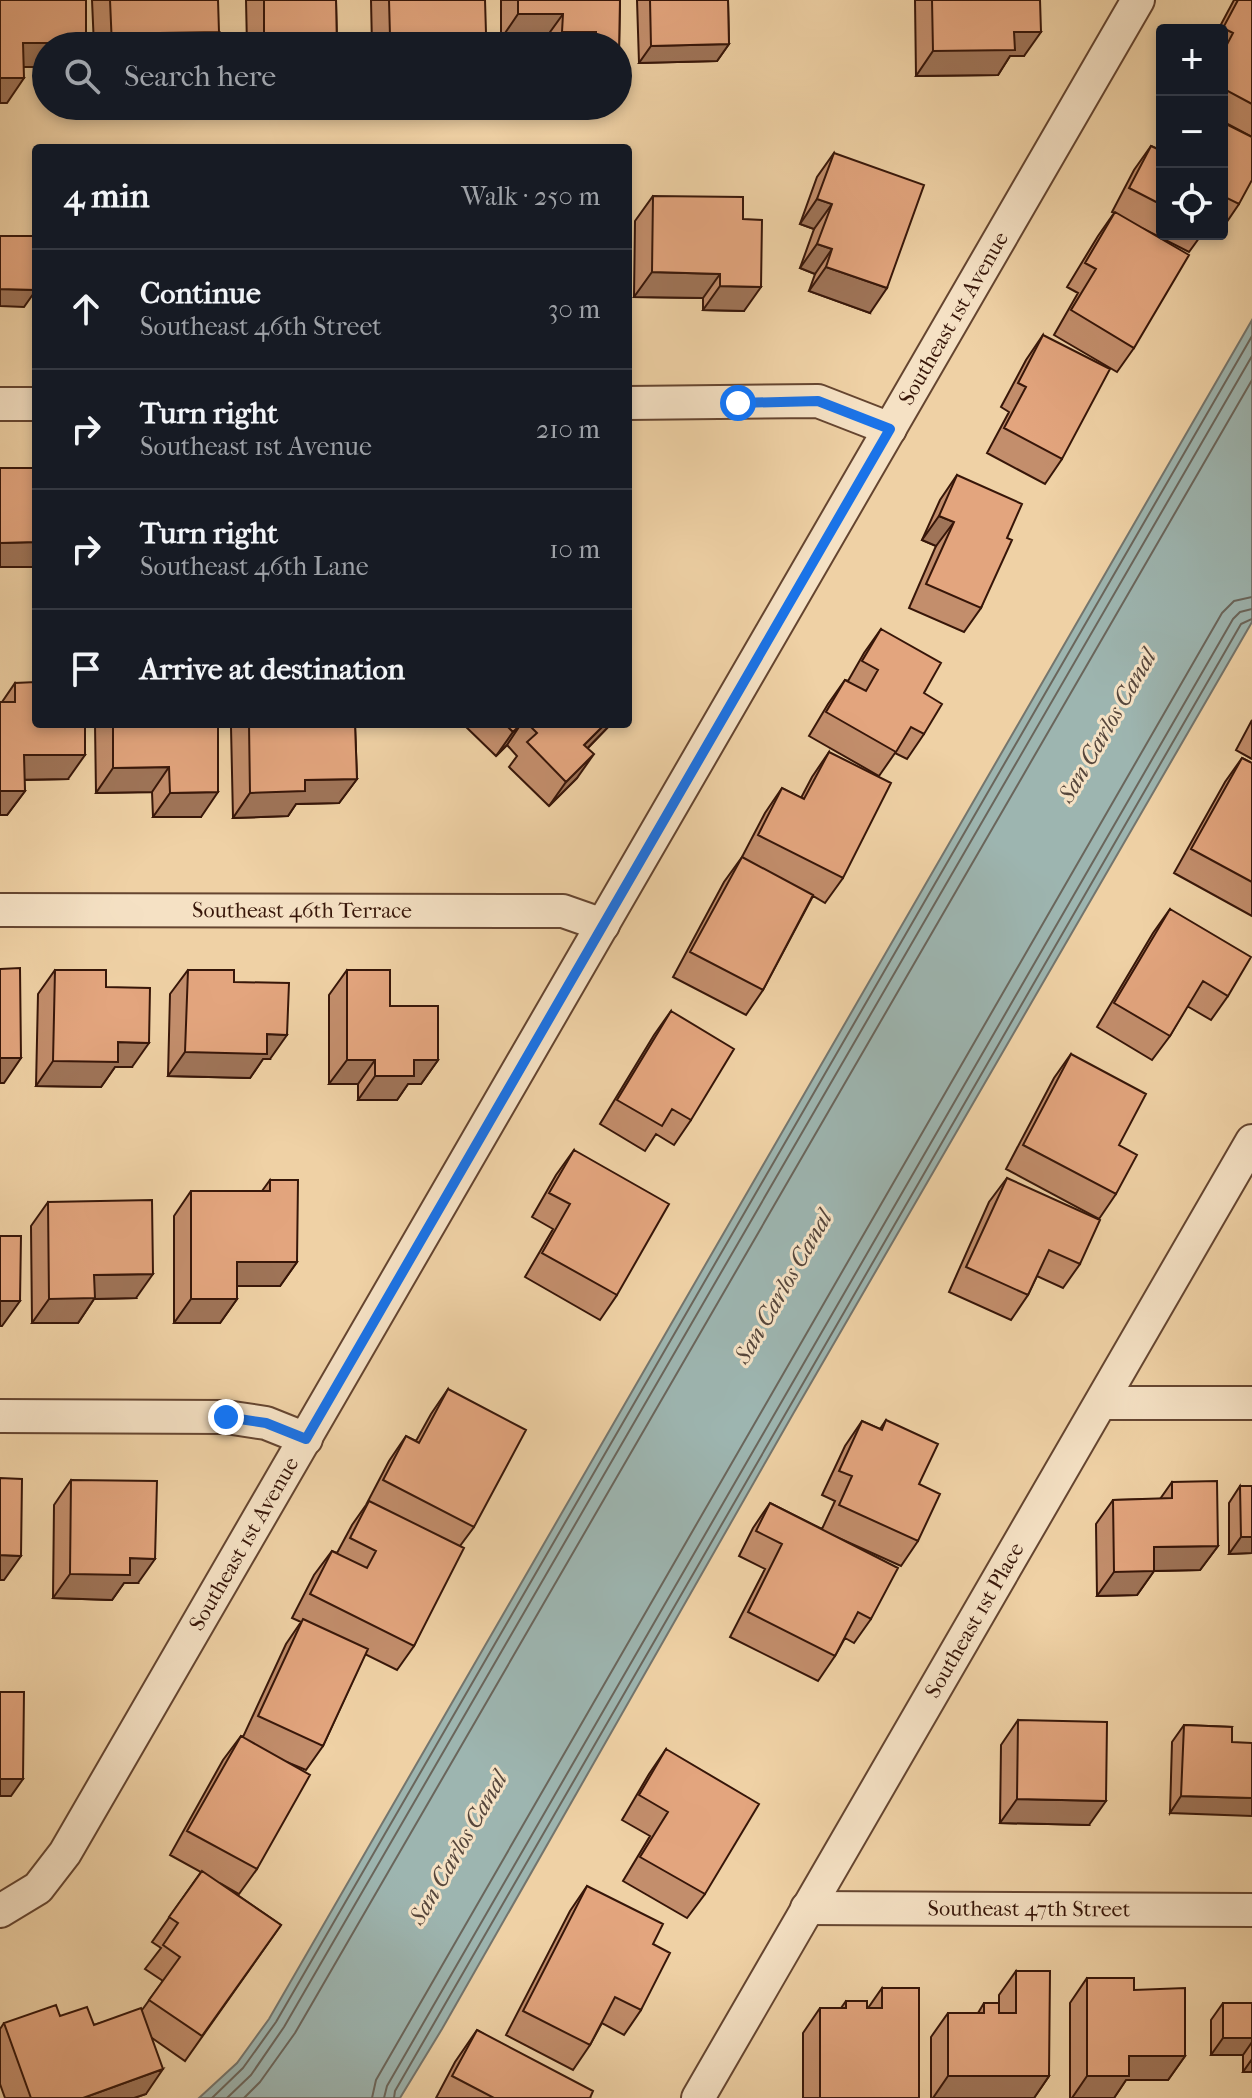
<!DOCTYPE html>
<meta charset="utf-8">
<style>
body{margin:0;font-family:"IM FELL French Canon",serif;background:#20242c;color:#f1f3f6}
.controls{position:absolute;right:24px;top:24px;display:grid;overflow:hidden;border-radius:8px;box-shadow:0 4px 12px #0003}
.controls button{width:72px;height:72px;display:grid;place-items:center;padding:0;border:0;border-bottom:2px solid #363941;background:#171b24;color:#f1f3f6;font:40px sans-serif}
.stop{position:absolute;width:24px;height:24px;margin:-18px;border:6px solid #1a73e8;border-radius:50%;background:#fff}
.stop.end{background:#1a73e8;border-color:#fff;box-shadow:0 2px 8px #0008}
.list{margin:0;padding:0;list-style:none}
h2{display:flex;justify-content:space-between;align-items:center;height:104px;margin:0;padding:0 32px;font-size:34px}
h2 small{font-size:26px;font-weight:400;color:#9ea1a6}
.list li{display:grid;grid-template-columns:52px 1fr auto;gap:24px;align-items:center;box-sizing:border-box;height:120px;padding:0 32px;border-top:2px solid #363941}
.list b{display:block;font-size:30px;white-space:nowrap}
.list p{margin:0;font-size:26px;white-space:nowrap;color:#9ea1a6}
.list em{font-size:26px;font-style:normal;color:#9ea1a6}
.icon{flex:none;width:44px;height:44px;fill:none;stroke:currentColor;stroke-width:2;stroke-linecap:round;stroke-linejoin:round}
.map{position:relative;flex:none;width:1252px;height:2098px;overflow:hidden}
.search{position:absolute;background:#171b24;box-shadow:0 4px 12px #0003;left:32px;top:32px;width:600px;height:88px;display:flex;align-items:center;gap:20px;box-sizing:border-box;padding:0 28px;border-radius:44px;color:#9ea1a6;font-size:30px}
.panel{position:absolute;background:#171b24;box-shadow:0 4px 12px #0003;left:32px;top:144px;width:600px;height:584px;border-radius:8px}
.map>svg:first-child{display:block}
.water{fill:#9db5b0;stroke:#74756d;stroke-width:2}
.lines{fill:none;stroke-linecap:round;stroke-linejoin:round}
.shore{stroke:#6a665c;stroke-width:2}
.street-casing{stroke:#654530;stroke-width:36}
.street{stroke:#f5e1c4;stroke-width:32}
.wall{fill:#c38e6c;stroke:#371609;stroke-width:2}
.shaded-wall{fill:#9f7458;stroke:#371609;stroke-width:2}
.building{fill:#e3a57e;stroke:#371609;stroke-width:2}
.route{stroke:#1a73e8;stroke-width:10}
.labels{text-anchor:middle;dominant-baseline:central;stroke-width:6;stroke-linejoin:round;paint-order:stroke}
.street-label{font-size:22px;fill:#371609;stroke:#f5e1c4}
.water-label{font-size:24px;font-style:italic;fill:#56463b;stroke:#f5e1c4}
</style>
<div class="map">
<svg width="1252" height="2098" viewBox="0 0 1252 2098">
<rect width="100%" height="100%" fill="#efd1a5"/>
<filter id="stains"><feTurbulence type="fractalNoise" baseFrequency=".0025" numOctaves="4"/><feColorMatrix values="0 0 0 0 .2 0 0 0 0 .09 0 0 0 0 .02 0 0 0 .5 -.17"/></filter>
<radialGradient id="worn" r=".72"><stop offset=".6" stop-color="#630" stop-opacity="0"/><stop offset="1" stop-color="#630" stop-opacity=".3"/></radialGradient>
<path class="water" d="M1252,320V622L793,1414L442,2029L400,2098H199L237,2063L269,2019Z"/>
<g class="lines">
<path class="shore" d="M212,2098L243,2068L276,2022L1252,336
M227,2098L251,2075L284,2027L1252,356
M244,2098L260,2082L295,2033L1252,380
M372,2098L376,2080L1222,613L1234,601L1252,597
M384,2098L387,2086L1233,619L1240,612L1252,609
M394,2098L395,2091L1241,624L1252,619"/>
<g class="street-casing">
<g id="street">
<path d="M628,403L818,401L890,429"/>
<path d="M0,404H36"/>
<path id="s1" d="M0,910L563,911L603,925"/>
<path d="M1101,1403H1252"/>
<path d="M0,1416L226,1417L266,1423L306,1439"/>
<path id="s2" d="M807,1908L1252,1910"/>
<path id="s3" d="M0,1911L38,1888L65,1853L1138,0"/>
<path id="s4" d="M698,2098L1252,1141"/>
</g>
</g>
<use href="#street" class="street"/>
</g>
<path class="wall" d="M92,0H218L209,46H94Z
M246,0H336L337,46H247Z
M371,0H485L478,46H372Z
M501,0H620L619,52L618,55V46H545V39H501Z
M637,0H728L729,44L717,61L639,63Z
M915,0H1040L1024,56H1010L998,75L916,76Z
M1234,0H1252V137L1222,121V30H1218Z
M1222,122L1239,204L1222,229Z
M1151,146L1162,151V234H1202L1189,252L1144,229L1134,348L1117,372L1054,335L1078,293L1067,287L1098,236L1114,213L1112,212L1134,170Z
M834,153L870,313L809,291L815,274L800,268L814,229L800,224L817,177Z
M653,196L743,219L744,311L703,310V298L634,297L635,221Z
M1043,335L1062,459L1045,484L987,453L1009,412L1001,407L1026,360Z
M957,475L1007,538L981,608L964,632L909,608L936,546L922,540L940,500Z
M881,629L924,693V734L907,759L895,753L879,776L809,736L828,704L845,680L848,681L864,653Z
M15,683L68,779L24,780L25,791L7,815H0V702H2Z
M1252,720V759L1236,750Z
M95,724H218L201,817H153L152,792L96,793Z
M233,724H355L357,779L339,803L296,804L288,816L233,818L231,727Z
M463,724H611L588,748L577,778L549,806L509,767L517,756L507,745L496,756Z
M829,752L843,878L825,903L813,896L763,990L746,1015L673,977L724,882L742,857L765,813L782,788L801,798L812,777Z
M1242,758L1252,763V916L1174,873L1225,782Z
M1170,909L1228,996L1211,1020L1187,1006L1170,1036L1152,1060L1097,1027L1153,933Z
M55,970L106,987L132,1067H115L101,1087L36,1086L38,994Z
M188,970L234,982L270,1059H263L250,1078L168,1076L170,994Z
M347,970L390,1006L438,1060L421,1084H408L397,1100H358V1084H329V995Z
M671,1011L691,1120L674,1145L656,1134L645,1151L600,1124L654,1035Z
M1071,1054L1119,1145L1116,1194L1099,1219L1006,1169L1054,1078Z
M574,1150L617,1295L600,1320L525,1277L553,1229L532,1217L556,1175Z
M1007,1178L1080,1264L1063,1288L1037,1276L1028,1295L1011,1320L949,1292L989,1202Z
M270,1180L297,1262L280,1286H237V1299L220,1323H174V1216L191,1191H262Z
M48,1202L136,1298L94,1299L78,1323H32L31,1226Z
M448,1389L474,1527L460,1546L414,1646L397,1670L365,1654L323,1746L306,1770L287,1762L257,1869L239,1894L220,1883L281,1925L185,2061L152,2038L146,2094L134,2098H5L0,2084V2029L4,2023L94,2025L142,2010L163,1981L145,1969L161,1948L152,1942L201,1872L170,1855L223,1760L241,1736L243,1737L286,1644L301,1622L292,1618L314,1575L332,1551L337,1553L352,1525L366,1505L389,1461L406,1436L416,1441L431,1414Z
M886,1420L919,1484L918,1541L901,1566L830,1534L871,1619L854,1643L845,1638L835,1656L818,1681L730,1637L765,1569L739,1556L753,1528L770,1503L822,1529L835,1501L822,1495L845,1446L862,1421L880,1429Z
M71,1480L138,1583H124L112,1600L53,1598L54,1505Z
M1172,1482L1218,1546L1200,1570L1154,1571L1137,1595L1097,1596L1096,1524L1113,1500L1160,1499Z
M1240,1486L1252,1553L1229,1554V1503Z
M1018,1720L1089,1825L1000,1823L1001,1745Z
M1184,1725L1232,1727L1170,1813L1172,1742Z
M666,1749L705,1894L687,1918L623,1881L650,1836L622,1820L649,1774Z
M587,1886L653,1944L641,2010L624,2035L602,2023L590,2045L573,2070L506,2035L570,1911Z
M1016,1971L1049,2076L1034,2098H931V2037L948,2013H978L984,2003H999V1995Z
M1087,1978L1134,1990L1185,2056L1168,2080H1126L1114,2098H1070V2003Z
M882,1988L919,2098H803V2033L820,2008H841L846,2001L868,2008Z
M1223,2003H1252V2072H1243V2055H1211V2020Z
M477,2030L590,2098H436L455,2062Z"/>
<path class="shaded-wall" d="M518,14H563L545,39H501Z
M219,32L209,46H151L160,33Z
M562,32H596L586,46H552Z
M1014,32H1041L1024,56H1010L998,75L916,76L933,51Z
M486,33L478,46H383L390,36Z
M23,43H86L84,46H46V67H6Z
M729,44L717,61L639,63L651,46Z
M0,78H24L7,103H0Z
M817,199L832,204L814,229L800,224Z
M817,244L832,249L815,274L800,268Z
M826,267L887,288L870,313L809,291Z
M652,272L720,274L703,298L634,297Z
M720,286L761,287L744,311L703,310Z
M0,289L36,290L24,307L0,306Z
M939,516L954,522L936,546L922,540Z
M36,542V567H0V543Z
M521,724L507,745L496,756L513,732Z
M605,724H611L567,769L584,745Z
M594,754L577,778L549,806L566,782Z
M24,755H85L68,779L7,780Z
M169,767L152,792L96,793L113,768Z
M357,779L339,803L296,804L288,816L233,818L250,793L305,780Z
M0,791H25L7,815H0Z
M218,792L201,817H153L170,793Z
M267,1034L287,1035L270,1059H263L250,1078L168,1076L185,1052Z
M118,1042L149,1043L132,1067H115L101,1087L36,1086L53,1061Z
M0,1058H21L4,1083H0Z
M347,1060H375L358,1084H329Z
M414,1060H438L421,1084H408L397,1100H358L375,1076Z
M237,1262H297L280,1286H220Z
M153,1274L136,1298L94,1299L78,1323H32L49,1299L94,1275Z
M191,1299H237L220,1323H174Z
M0,1301H20L2,1326H0Z
M1241,1537H1252V1553L1229,1554Z
M1218,1546L1200,1570L1154,1571L1137,1595L1097,1596L1114,1572L1154,1547Z
M0,1555L21,1556L4,1580H0Z
M130,1558L155,1559L138,1583H124L112,1600L53,1598L70,1574Z
M0,1779H23L11,1796H0Z
M1181,1796L1252,1798V1816L1170,1813Z
M1017,1799L1106,1801L1089,1825L1000,1823Z
M1223,2038H1252V2042L1243,2055H1211Z
M1129,2056H1185L1168,2080H1126L1114,2098H1072L1087,2076Z
M1252,2059V2072H1243Z
M163,2069L146,2094L134,2098H83Z
M948,2076H1049L1034,2098H933Z"/>
<path class="building" d="M0,0H86V43H23L24,78H0Z
M110,0H218L219,32L160,33V46H112Z
M264,0H336L337,46H264Z
M389,0H485L486,33L390,36Z
M518,0H620L619,52H618V46H596V32H562L563,14H518Z
M650,0H728L729,44L651,46Z
M932,0H1040L1041,32H1014L1015,50L933,51Z
M1238,0H1252V104L1222,88V54L1233,33L1223,28Z
M1222,122L1252,137V180L1239,204L1223,196L1222,198Z
M1151,146L1162,151V205L1129,188Z
M834,153L924,185L887,288L826,267L832,249L817,244L832,204L817,199Z
M653,196L743,197V219L762,220L761,287L720,286V274L652,272Z
M1115,212L1189,255L1134,348L1071,310L1096,269L1085,263Z
M0,236H36V290L0,289Z
M1043,335L1110,369L1062,459L1004,428L1026,387L1018,383Z
M0,468H36V542L0,543Z
M957,475L1022,504L1007,538L1012,540L981,608L926,584L954,522L939,516Z
M881,629L941,663L924,693L942,704L924,734L911,727L896,752L826,712L845,680L866,691L878,670L862,661Z
M36,682V724H85V755H24L25,791H0V702H15V683Z
M113,724H218V792L170,793L169,767L113,768Z
M249,724H355L357,779L305,780V791L250,793Z
M505,724H521L513,732Z
M528,724H605L584,745L594,754L566,782L527,742L537,733Z
M829,752L891,783L843,878L758,835L782,788L804,799Z
M1242,758L1252,763V882L1191,849Z
M742,857L813,895L763,990L690,952Z
M1170,909L1251,957L1228,996L1203,981L1170,1036L1114,1003Z
M20,968L21,1058H0V969Z
M55,970H106V987L150,988L149,1043L118,1042V1062L53,1061Z
M188,970H234V982L289,983L287,1035L267,1034V1054L185,1052Z
M347,970H390V1006H438V1060H414V1076H375V1060H347Z
M671,1011L734,1049L691,1120L672,1109L662,1126L617,1100Z
M1071,1054L1146,1094L1119,1145L1137,1155L1116,1194L1023,1145Z
M574,1150L669,1204L617,1295L542,1253L570,1204L549,1193Z
M1007,1178L1100,1220L1080,1264L1049,1250L1028,1295L966,1267Z
M270,1180H298L297,1262H237V1299H191V1191H270Z
M152,1200L153,1274L94,1275L95,1298L49,1299L48,1202Z
M0,1236H21L20,1301H0Z
M448,1389L526,1430L474,1527L383,1480L406,1436L419,1443Z
M886,1420L938,1444L919,1484L940,1494L918,1541L839,1505L852,1476L839,1471L862,1421L882,1430Z
M0,1478L22,1479L21,1556L0,1555Z
M71,1480L157,1481L155,1559L130,1558V1575L70,1574Z
M1217,1481L1218,1546L1154,1547V1571L1114,1572L1113,1500L1172,1498V1482Z
M1240,1486H1252V1537H1241Z
M369,1501L464,1548L414,1646L310,1594L332,1551L367,1568L376,1551L350,1538Z
M770,1503L898,1568L871,1619L858,1612L835,1656L748,1612L782,1544L756,1531Z
M303,1619L368,1649L323,1746L258,1716Z
M0,1692H24L23,1779H0Z
M1018,1720L1107,1722L1106,1801L1017,1799Z
M1184,1725L1232,1727V1742L1252,1743V1798L1181,1796Z
M241,1736L310,1775L257,1869L187,1831Z
M666,1749L759,1804L705,1894L640,1857L668,1812L639,1795Z
M202,1871L281,1925L202,2036L149,2000L180,1957L163,1945L178,1923L169,1917Z
M587,1886L663,1924L653,1944L670,1953L641,2010L615,1997L590,2045L523,2011Z
M1016,1971H1050L1049,2076H948V2013H984V2003H999V2013H1016Z
M1087,1978H1134V1990L1185,1988V2056H1129V2076H1087Z
M882,1988H919V2098H820V2008H846V2001H867V2008H882Z
M1223,2003H1252V2038H1223Z
M56,2005L60,2016L87,2007L94,2025L141,2008L163,2069L83,2098H31L4,2023Z
M477,2030L593,2091L590,2098H494L452,2076Z"/>
<g class="lines">
<path class="route" d="M226,1417L266,1423L306,1439L890,429L818,401L738,403"/>
</g>
<g class="labels">
<g class="street-label">
<text stroke="none"><textPath href="#s3" startOffset="1862">Southeast 1st Avenue</textPath></text>
<text stroke="none"><textPath href="#s1" startOffset="302">Southeast 46th Terrace</textPath></text>
<text stroke="none"><textPath href="#s3" startOffset="446">Southeast 1st Avenue</textPath></text>
<text stroke="none"><textPath href="#s4" startOffset="552">Southeast 1st Place</textPath></text>
<text stroke="none"><textPath href="#s2" startOffset="222">Southeast 47th Street</textPath></text>
</g>
<g class="water-label">
<text transform="translate(1107 726) rotate(-60)">San Carlos Canal</text>
<text transform="translate(783 1287) rotate(-60)">San Carlos Canal</text>
<text transform="translate(458 1848) rotate(-60)">San Carlos Canal</text>
</g>
</g>
<rect width="100%" height="100%" filter="url(#stains)"/>
<rect width="100%" height="100%" fill="url(#worn)"/>
</svg>
<div class="controls">
<button>+</button>
<button>−</button>
<button><svg class="icon" aria-label="locate" viewBox="0 0 24 24"><circle cx="12" cy="12" r="6"/><path d="M12 2v4M12 18v4M2 12h4M18 12h4"/></svg></button>
</div>
<div class="stop" style="left:738px;top:403px"></div>
<div class="stop end" style="left:226px;top:1417px"></div>
<div class="search"><svg class="icon" aria-label="search" viewBox="0 0 24 24"><circle cx="10" cy="10" r="6"/><path d="M15 15l6 6"/></svg>Search here</div>
<section class="panel">
<h2>4 min<small>Walk · 250 m</small></h2>
<ul class="list">
<li><svg class="icon" aria-label="ahead" viewBox="0 0 24 24"><path d="M12 20V5M6 11l6-6 6 6"/></svg><div><b>Continue</b><p>Southeast 46th Street</p></div><em>30 m</em></li>
<li><svg class="icon" aria-label="right" viewBox="0 0 24 24"><path d="M7 20v-9h11M14 6l5 5-5 5"/></svg><div><b>Turn right</b><p>Southeast 1st Avenue</p></div><em>210 m</em></li>
<li><svg class="icon" aria-label="right" viewBox="0 0 24 24"><path d="M7 20v-9h11M14 6l5 5-5 5"/></svg><div><b>Turn right</b><p>Southeast 46th Lane</p></div><em>10 m</em></li>
<li><svg class="icon" aria-label="arrive" viewBox="0 0 24 24"><path d="M6 21V4h12l-3 4 3 4H6"/></svg><div><b>Arrive at destination</b></div></li>
</ul>
</section>
</div>
